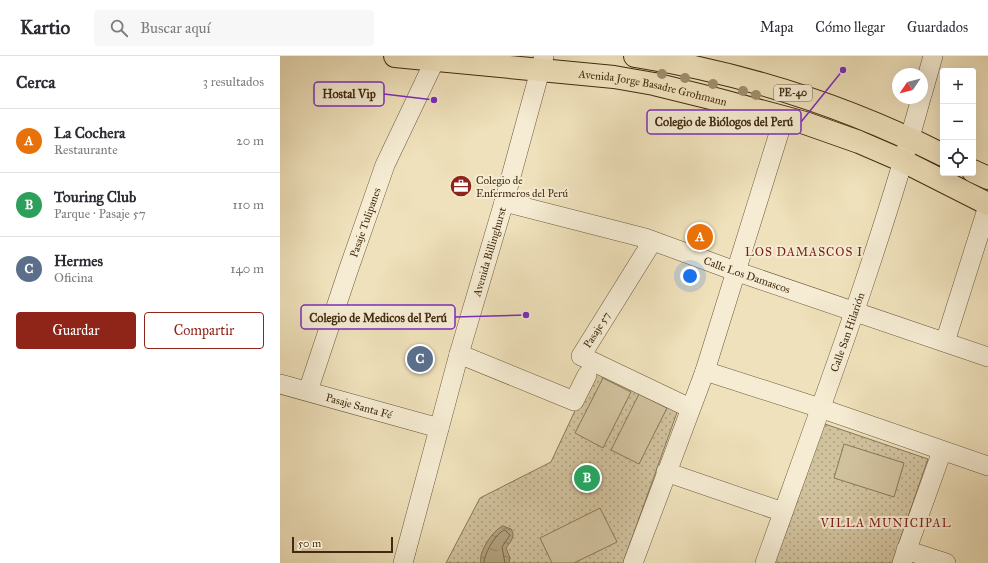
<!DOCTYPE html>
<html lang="es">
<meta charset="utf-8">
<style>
body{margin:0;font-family:"IM FELL Great Primer",serif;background:#f7f7f7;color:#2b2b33}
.controls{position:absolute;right:12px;top:12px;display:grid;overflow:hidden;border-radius:4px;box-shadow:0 4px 16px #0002}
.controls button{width:36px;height:36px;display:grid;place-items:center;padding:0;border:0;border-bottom:1px solid #e1e1e2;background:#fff;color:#2b2b33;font:20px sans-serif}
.compass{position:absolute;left:612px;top:12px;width:36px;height:36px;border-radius:50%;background:#fff;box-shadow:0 4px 16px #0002;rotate:235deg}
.scale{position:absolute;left:12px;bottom:10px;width:101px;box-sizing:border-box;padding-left:4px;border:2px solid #412a10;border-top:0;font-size:11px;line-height:14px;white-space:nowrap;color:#412a10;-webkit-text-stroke:3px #f5ecd3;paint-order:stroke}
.you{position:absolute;left:410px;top:220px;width:14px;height:14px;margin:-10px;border:3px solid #fff;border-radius:50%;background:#1a73e8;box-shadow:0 0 0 6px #1a73e833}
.badge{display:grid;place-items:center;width:26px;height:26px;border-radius:50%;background:#8f2418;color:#fff;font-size:13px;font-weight:700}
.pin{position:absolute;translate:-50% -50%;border:2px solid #fff;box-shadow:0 1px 4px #0006}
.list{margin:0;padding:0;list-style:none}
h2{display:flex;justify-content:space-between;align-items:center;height:52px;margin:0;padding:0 16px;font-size:17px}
h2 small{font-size:13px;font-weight:400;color:#7c7c81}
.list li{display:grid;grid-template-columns:26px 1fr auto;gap:12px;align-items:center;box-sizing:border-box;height:64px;padding:0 16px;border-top:1px solid #e1e1e2}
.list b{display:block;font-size:15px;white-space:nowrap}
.list p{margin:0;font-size:13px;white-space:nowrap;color:#7c7c81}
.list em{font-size:13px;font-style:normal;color:#7c7c81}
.actions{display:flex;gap:8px;padding:12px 16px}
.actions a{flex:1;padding:9px 0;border:1px solid #8f2418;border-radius:4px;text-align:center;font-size:14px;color:#8f2418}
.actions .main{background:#8f2418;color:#fff}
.icon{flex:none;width:22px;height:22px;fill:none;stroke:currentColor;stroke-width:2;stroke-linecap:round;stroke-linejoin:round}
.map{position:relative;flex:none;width:708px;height:507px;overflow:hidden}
header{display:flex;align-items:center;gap:24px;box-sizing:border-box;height:56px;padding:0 20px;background:#fff;border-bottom:1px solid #e1e1e2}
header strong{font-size:19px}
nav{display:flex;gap:22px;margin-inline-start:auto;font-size:14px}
.search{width:280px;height:36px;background:#f7f7f7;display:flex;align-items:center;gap:10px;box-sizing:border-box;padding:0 14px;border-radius:4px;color:#7c7c81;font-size:15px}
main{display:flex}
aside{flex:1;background:#fff}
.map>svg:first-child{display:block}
.park{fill:url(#park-dots);stroke:#897657}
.garden{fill:#d1c29e;stroke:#897657}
.water{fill:url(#water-ripples);stroke:#867354}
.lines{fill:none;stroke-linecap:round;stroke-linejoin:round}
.shore{stroke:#7a6648;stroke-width:1}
.minor-casing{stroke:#6c583b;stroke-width:20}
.highway-casing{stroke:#412a10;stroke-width:24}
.minor{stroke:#f5ecd3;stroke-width:19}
.highway{stroke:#efe1bb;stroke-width:22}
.tree{fill:#9f8d6c}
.labels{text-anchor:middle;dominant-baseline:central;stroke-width:4;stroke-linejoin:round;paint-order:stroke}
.shield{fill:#f5ecd3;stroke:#77644a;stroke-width:1}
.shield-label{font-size:10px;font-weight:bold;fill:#412a10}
.street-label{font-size:11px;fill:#412a10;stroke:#f5ecd3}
.poi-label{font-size:11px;fill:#412a10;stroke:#f5ecd3;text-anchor:start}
.neighbourhood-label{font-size:12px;letter-spacing:1px;fill:#7a1f14;stroke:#f5ecd3}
.leader{fill:none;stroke:#7b2cbf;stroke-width:1.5}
.callout-dot{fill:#7b2cbf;stroke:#f5ecd3;stroke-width:1.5}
.callout{fill:#f5ecd3;stroke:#7b2cbf;stroke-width:1.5}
.callout-label{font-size:12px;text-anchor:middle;font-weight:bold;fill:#412a10}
</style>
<header>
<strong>Kartio</strong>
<div class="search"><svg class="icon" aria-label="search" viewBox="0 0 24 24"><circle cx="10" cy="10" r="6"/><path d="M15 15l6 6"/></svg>Buscar aquí</div>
<nav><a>Mapa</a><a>Cómo llegar</a><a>Guardados</a></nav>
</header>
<main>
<aside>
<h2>Cerca<small>3 resultados</small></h2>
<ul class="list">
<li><span class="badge" style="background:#e8710a">A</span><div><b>La Cochera</b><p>Restaurante</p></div><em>20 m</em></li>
<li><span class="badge" style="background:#2e9e5b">B</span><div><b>Touring Club</b><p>Parque · Pasaje 57</p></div><em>110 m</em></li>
<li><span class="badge" style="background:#5c6f8a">C</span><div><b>Hermes</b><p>Oficina</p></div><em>140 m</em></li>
</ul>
<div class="actions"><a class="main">Guardar</a><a>Compartir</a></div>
</aside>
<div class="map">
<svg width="708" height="507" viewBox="0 0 708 507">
<defs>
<pattern id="park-dots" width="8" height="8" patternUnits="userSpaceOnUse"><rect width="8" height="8" fill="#d1c29e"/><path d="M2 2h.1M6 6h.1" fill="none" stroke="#ab9e7f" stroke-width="1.8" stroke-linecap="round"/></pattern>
<pattern id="water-ripples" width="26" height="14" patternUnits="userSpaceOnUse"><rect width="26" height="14" fill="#b4a381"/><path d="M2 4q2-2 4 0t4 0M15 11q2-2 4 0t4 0" fill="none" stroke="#948568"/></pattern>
</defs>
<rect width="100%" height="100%" fill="#efe1bb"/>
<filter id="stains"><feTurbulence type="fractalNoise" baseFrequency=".005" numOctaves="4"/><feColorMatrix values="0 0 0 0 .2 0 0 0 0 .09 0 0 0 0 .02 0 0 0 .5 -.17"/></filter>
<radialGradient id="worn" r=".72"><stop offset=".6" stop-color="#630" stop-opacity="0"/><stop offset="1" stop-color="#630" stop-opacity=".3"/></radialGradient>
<path class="park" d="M314,314L399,351L343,507H166L200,442L271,406Z
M539,366L648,403L612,507H492Z"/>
<path class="garden" d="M323,322L351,336L323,392L295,377Z
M359,338L387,352L359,408L331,394Z
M564,388L624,407L614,441L554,422Z
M320,452L337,486L294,507H272L260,482Z"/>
<path class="water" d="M223,470L231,473C236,480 231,485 226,492L230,502L229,507H201C198,496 213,474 223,470Z"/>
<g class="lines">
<path class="shore" d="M204,507C204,498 216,476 225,474L230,479L222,491L225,507"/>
<g class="minor-casing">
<g id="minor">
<path d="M642,39L653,0"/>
<path id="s1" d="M224,146L365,182L455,215L708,301"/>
<path d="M372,186L301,300L410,352"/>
<path d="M665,286L708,150"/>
<path d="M179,298L294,345L307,319"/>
<path d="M425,315L540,352L708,410"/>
<path id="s2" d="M0,328L159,372"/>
<path id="s3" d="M28,335L68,215L105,109L155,4"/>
<path d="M386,416L503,456"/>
<path d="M626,494L666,507"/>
<path id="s4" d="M123,507L179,298L224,146L264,0"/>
<path d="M353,507L425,315L504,61"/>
<path id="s5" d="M485,507C540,353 598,199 641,42"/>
<path d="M622,507L662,395"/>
</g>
</g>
<g class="highway-casing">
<g id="highway">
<path id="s6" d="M115,0L334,21L374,28L439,44L525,67L579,86L623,105L708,148"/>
<path d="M355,0C463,17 566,50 663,99"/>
<path d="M693,115L708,122"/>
</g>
</g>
<use href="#minor" class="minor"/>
<use href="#highway" class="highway"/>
</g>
<g class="tree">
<circle cx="382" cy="18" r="5"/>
<circle cx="405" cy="22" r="5"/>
<circle cx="433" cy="28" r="5"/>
<circle cx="463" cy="35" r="5"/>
<circle cx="476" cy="39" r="5"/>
</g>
<defs>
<g id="office-disc" transform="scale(1.15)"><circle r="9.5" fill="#8f2418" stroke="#f5ecd3"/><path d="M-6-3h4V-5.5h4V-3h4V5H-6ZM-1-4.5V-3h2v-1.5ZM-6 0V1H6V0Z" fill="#fff"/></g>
</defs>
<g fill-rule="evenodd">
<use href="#office-disc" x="181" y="130"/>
</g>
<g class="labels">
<rect class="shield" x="494" y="29" width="38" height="16" rx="3"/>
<g class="shield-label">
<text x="513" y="37">PE-40</text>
</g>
<g class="street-label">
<text stroke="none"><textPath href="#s6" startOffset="260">Avenida Jorge Basadre Grohmann</textPath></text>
<text stroke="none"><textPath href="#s3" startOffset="178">Pasaje Tulipanes</textPath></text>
<text stroke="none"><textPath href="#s4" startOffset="323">Avenida Billinghurst</textPath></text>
<text stroke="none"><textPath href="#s1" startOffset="254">Calle Los Damascos</textPath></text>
<text transform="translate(317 274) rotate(-58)">Pasaje 57</text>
<text stroke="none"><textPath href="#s5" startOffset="245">Calle San Hilarión</textPath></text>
<text stroke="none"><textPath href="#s2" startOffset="82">Pasaje Santa Fé</textPath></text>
</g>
<g class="poi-label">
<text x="196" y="124">Colegio de<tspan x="196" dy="13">Enfermeros del Perú</tspan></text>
</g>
<g class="neighbourhood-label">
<text x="524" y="196">LOS DAMASCOS I</text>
<text x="606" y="467">VILLA MUNICIPAL</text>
</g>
</g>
<path class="leader" d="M154 44L104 38M563 14L521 66M246 259L175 261"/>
<g class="callout-dot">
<circle cx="154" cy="44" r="4"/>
<circle cx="563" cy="14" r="4"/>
<circle cx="246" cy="259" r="4"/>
</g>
<g class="callout">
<rect x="34" y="26" width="70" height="24" rx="4"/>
<rect x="367" y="54" width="154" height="24" rx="4"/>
<rect x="21" y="249" width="154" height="24" rx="4"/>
</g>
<g class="callout-label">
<text x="69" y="42">Hostal Vip</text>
<text x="444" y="70">Colegio de Biólogos del Perú</text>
<text x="98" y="266">Colegio de Medicos del Perú</text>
</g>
<rect width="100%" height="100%" filter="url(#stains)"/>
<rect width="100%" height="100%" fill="url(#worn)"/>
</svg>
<div class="controls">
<button>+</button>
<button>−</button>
<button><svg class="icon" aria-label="locate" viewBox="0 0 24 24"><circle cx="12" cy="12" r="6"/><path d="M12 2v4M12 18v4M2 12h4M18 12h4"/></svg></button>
</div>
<svg class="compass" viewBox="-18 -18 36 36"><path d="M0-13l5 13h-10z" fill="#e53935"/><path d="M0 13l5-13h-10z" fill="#7c7c81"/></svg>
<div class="scale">50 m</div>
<div class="you"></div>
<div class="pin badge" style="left:420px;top:181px;background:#e8710a">A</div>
<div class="pin badge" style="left:307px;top:422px;background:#2e9e5b">B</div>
<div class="pin badge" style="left:140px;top:303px;background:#5c6f8a">C</div>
</div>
</main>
